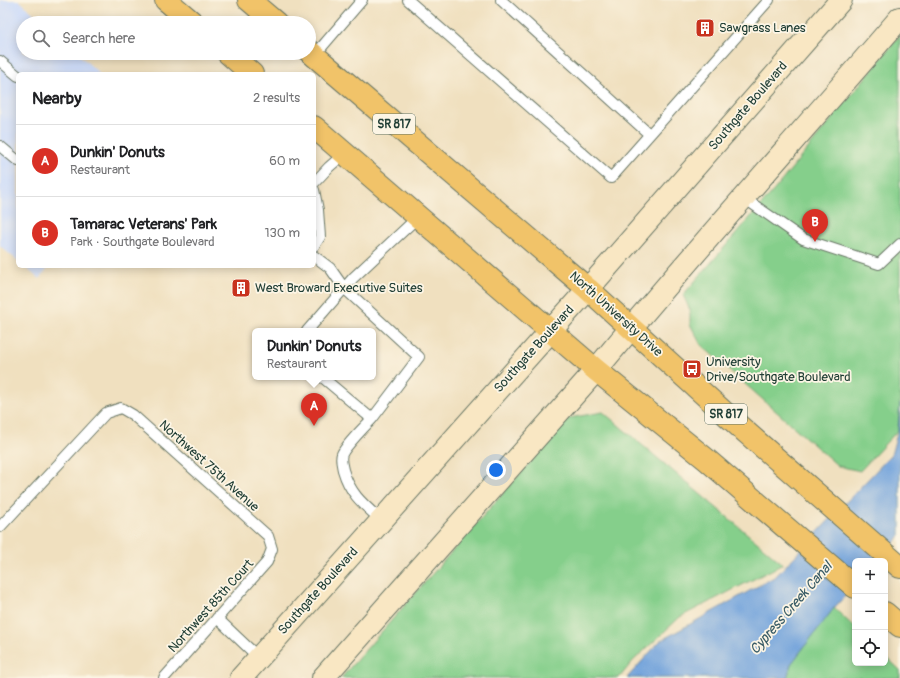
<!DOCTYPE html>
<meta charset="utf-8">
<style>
body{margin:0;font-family:Pangolin,sans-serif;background:#f2f2f2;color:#202124}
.controls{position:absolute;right:12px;bottom:12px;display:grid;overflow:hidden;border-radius:6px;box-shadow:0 2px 10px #0003}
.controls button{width:36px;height:36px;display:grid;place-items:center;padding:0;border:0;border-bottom:1px solid #e0e0e0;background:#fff;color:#202124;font:20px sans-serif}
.you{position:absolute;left:496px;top:470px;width:14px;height:14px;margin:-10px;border:3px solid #fff;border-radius:50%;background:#1a73e8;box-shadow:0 0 0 6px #1a73e833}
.badge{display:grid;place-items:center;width:26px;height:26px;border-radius:50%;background:#d93025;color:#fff;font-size:13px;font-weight:700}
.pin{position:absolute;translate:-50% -33px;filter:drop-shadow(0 1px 2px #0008)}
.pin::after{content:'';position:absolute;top:21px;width:14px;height:12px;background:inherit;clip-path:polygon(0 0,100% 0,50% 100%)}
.popup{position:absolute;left:252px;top:328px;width:124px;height:52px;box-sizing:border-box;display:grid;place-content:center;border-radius:6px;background:#fff;filter:drop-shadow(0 1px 3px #0005);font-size:13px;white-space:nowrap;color:#757577}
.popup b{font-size:15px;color:#202124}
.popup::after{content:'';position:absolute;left:50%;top:100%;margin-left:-8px;border:8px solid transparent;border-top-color:#fff}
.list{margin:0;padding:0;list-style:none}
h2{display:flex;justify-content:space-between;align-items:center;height:52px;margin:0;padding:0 16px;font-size:17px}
h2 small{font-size:13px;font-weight:400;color:#757577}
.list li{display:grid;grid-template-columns:26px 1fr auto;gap:12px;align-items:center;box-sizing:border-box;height:72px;padding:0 16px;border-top:1px solid #e0e0e0}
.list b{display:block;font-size:15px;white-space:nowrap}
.list p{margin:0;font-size:13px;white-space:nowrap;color:#757577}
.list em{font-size:13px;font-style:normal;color:#757577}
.icon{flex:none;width:22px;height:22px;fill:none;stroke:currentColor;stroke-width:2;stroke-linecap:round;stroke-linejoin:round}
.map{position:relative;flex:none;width:900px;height:678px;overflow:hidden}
.search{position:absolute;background:#fff;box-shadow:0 2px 10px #0003;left:16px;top:16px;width:300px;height:44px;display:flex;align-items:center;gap:10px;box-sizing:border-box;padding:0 14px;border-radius:22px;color:#757577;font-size:15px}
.panel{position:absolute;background:#fff;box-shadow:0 2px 10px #0003;left:16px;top:72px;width:300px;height:196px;border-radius:6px}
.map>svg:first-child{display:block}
.built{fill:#ccdbfa}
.green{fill:#85cf8b;stroke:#528660}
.water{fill:#71a2db;stroke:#487088}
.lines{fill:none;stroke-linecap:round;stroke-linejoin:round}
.service-casing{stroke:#687665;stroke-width:12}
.secondary-casing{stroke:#687665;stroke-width:24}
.primary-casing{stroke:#687665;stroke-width:24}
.service{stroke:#fff;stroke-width:10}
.secondary{stroke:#f9e7c3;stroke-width:22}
.primary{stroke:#f1c369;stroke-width:22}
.labels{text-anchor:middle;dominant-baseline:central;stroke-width:3.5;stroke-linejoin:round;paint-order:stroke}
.shield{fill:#fcf5e5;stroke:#617469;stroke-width:1}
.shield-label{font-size:12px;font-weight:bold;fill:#1f3d34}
.poi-label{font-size:13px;fill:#1f3d34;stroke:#fcf5e5;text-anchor:start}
.street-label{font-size:13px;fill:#1f3d34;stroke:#fcf5e5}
.water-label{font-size:14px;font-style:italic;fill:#385b66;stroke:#fcf5e5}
</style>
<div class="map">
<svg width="900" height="678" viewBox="0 0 900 678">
<rect width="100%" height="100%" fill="#fcf5e5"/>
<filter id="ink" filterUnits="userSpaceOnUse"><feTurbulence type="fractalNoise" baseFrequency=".025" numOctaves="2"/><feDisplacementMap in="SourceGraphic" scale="8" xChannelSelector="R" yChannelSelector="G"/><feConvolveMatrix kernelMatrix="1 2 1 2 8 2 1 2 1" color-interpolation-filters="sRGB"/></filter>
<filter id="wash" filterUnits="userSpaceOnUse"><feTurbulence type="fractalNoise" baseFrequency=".012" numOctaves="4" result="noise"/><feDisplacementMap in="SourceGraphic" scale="16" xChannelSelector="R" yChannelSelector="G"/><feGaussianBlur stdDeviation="0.9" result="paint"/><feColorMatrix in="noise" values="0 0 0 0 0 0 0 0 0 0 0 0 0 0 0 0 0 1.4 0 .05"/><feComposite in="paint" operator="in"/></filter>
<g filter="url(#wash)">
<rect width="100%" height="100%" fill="#f0e0bf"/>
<path class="built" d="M0,0H19L44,23H23V53H77L100,74H18V261L0,246Z
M24,266H50L39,279Z"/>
<path class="green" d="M900,35V404L898,430L860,471L838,466L701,345L690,324V310L683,295L775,189Z
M603,412L783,564L680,617L633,661L619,678H341L569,418Z
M834,608L855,628V663H885V656L900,670V678H787L791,664Z"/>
<path class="water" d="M900,404V536L877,561H855V585L834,608L791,664L787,678H627L660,641L776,576L891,455L898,430Z"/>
</g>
<g filter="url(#ink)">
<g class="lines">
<g class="service-casing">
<path id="service" d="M408,0L611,178L769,0
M501,0L649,134
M314,56L362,0
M0,61L18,76
M0,146L18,161
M314,183L329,167L344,154
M314,190L318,210L320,237L314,246
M744,198L803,239L879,264L900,244
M314,256L330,268L344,288L419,357L372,419L322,377
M307,331L353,278L418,217
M372,419C365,426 345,447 342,454C340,459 342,465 343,470C350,494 363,504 381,520
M0,527L106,413L121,408L133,415L268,536L272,549L267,562L164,678
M217,618L259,658"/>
</g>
<g class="secondary-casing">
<path id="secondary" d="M241,678L588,289L841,0
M323,678L596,370C694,251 799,136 900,18"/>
</g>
<g class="primary-casing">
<path id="primary" d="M166,0L193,23
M249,0L276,23
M309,51L588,289L739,426L900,567
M228,53L252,74
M314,127L596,370L706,459L855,587
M885,613L900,626"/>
</g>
<use href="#service" class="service"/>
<use href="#secondary" class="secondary"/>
<use href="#primary" class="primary"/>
</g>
</g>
<defs>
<g id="building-square" transform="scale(1)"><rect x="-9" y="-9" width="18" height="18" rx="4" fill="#c8321e" stroke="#fcf5e5"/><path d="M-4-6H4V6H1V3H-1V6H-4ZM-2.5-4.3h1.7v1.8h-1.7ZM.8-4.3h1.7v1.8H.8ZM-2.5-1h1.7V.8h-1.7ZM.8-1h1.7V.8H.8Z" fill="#fff"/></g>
<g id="bus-square" transform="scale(1)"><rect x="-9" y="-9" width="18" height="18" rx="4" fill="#c8321e" stroke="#fcf5e5"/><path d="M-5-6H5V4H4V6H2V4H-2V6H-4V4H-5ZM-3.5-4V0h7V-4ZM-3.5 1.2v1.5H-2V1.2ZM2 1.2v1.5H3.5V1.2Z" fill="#fff"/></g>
</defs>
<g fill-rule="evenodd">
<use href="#building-square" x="705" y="28"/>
<use href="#building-square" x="241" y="288"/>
<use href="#bus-square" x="692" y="369"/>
</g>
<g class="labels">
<g class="shield">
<rect x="373" y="114" width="42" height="20" rx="3"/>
<rect x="705" y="404" width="42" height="20" rx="3"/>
</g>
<g class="shield-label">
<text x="394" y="124">SR 817</text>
<text x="726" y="414">SR 817</text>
</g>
<g class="poi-label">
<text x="719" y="28">Sawgrass Lanes</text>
<text x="255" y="288">West Broward Executive Suites</text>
<text x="706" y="362">University<tspan x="706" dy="15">Drive/Southgate Boulevard</tspan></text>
</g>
<g class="street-label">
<text transform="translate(748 106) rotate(-49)">Southgate Boulevard</text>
<text transform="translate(616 314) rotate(42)">North University Drive</text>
<text transform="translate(534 349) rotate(-48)">Southgate Boulevard</text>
<text transform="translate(209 466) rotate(42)">Northwest 75th Avenue</text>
<text transform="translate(318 591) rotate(-48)">Southgate Boulevard</text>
<text transform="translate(211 606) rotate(-48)">Northwest 85th Court</text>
</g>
<g class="water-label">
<text transform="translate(791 608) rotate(-49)">Cypress Creek Canal</text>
</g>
</g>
</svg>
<div class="controls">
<button>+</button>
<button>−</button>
<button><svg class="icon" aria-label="locate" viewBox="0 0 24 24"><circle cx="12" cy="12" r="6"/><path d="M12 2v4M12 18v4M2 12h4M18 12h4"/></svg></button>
</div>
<div class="you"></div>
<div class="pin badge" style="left:314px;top:426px">A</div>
<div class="popup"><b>Dunkin' Donuts</b>Restaurant</div>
<div class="pin badge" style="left:815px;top:242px">B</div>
<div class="search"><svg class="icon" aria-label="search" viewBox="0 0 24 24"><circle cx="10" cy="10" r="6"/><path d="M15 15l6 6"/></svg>Search here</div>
<section class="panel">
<h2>Nearby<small>2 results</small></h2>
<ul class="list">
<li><span class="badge">A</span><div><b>Dunkin' Donuts</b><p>Restaurant</p></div><em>60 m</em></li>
<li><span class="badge">B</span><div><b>Tamarac Veterans' Park</b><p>Park · Southgate Boulevard</p></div><em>130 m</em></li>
</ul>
</section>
</div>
